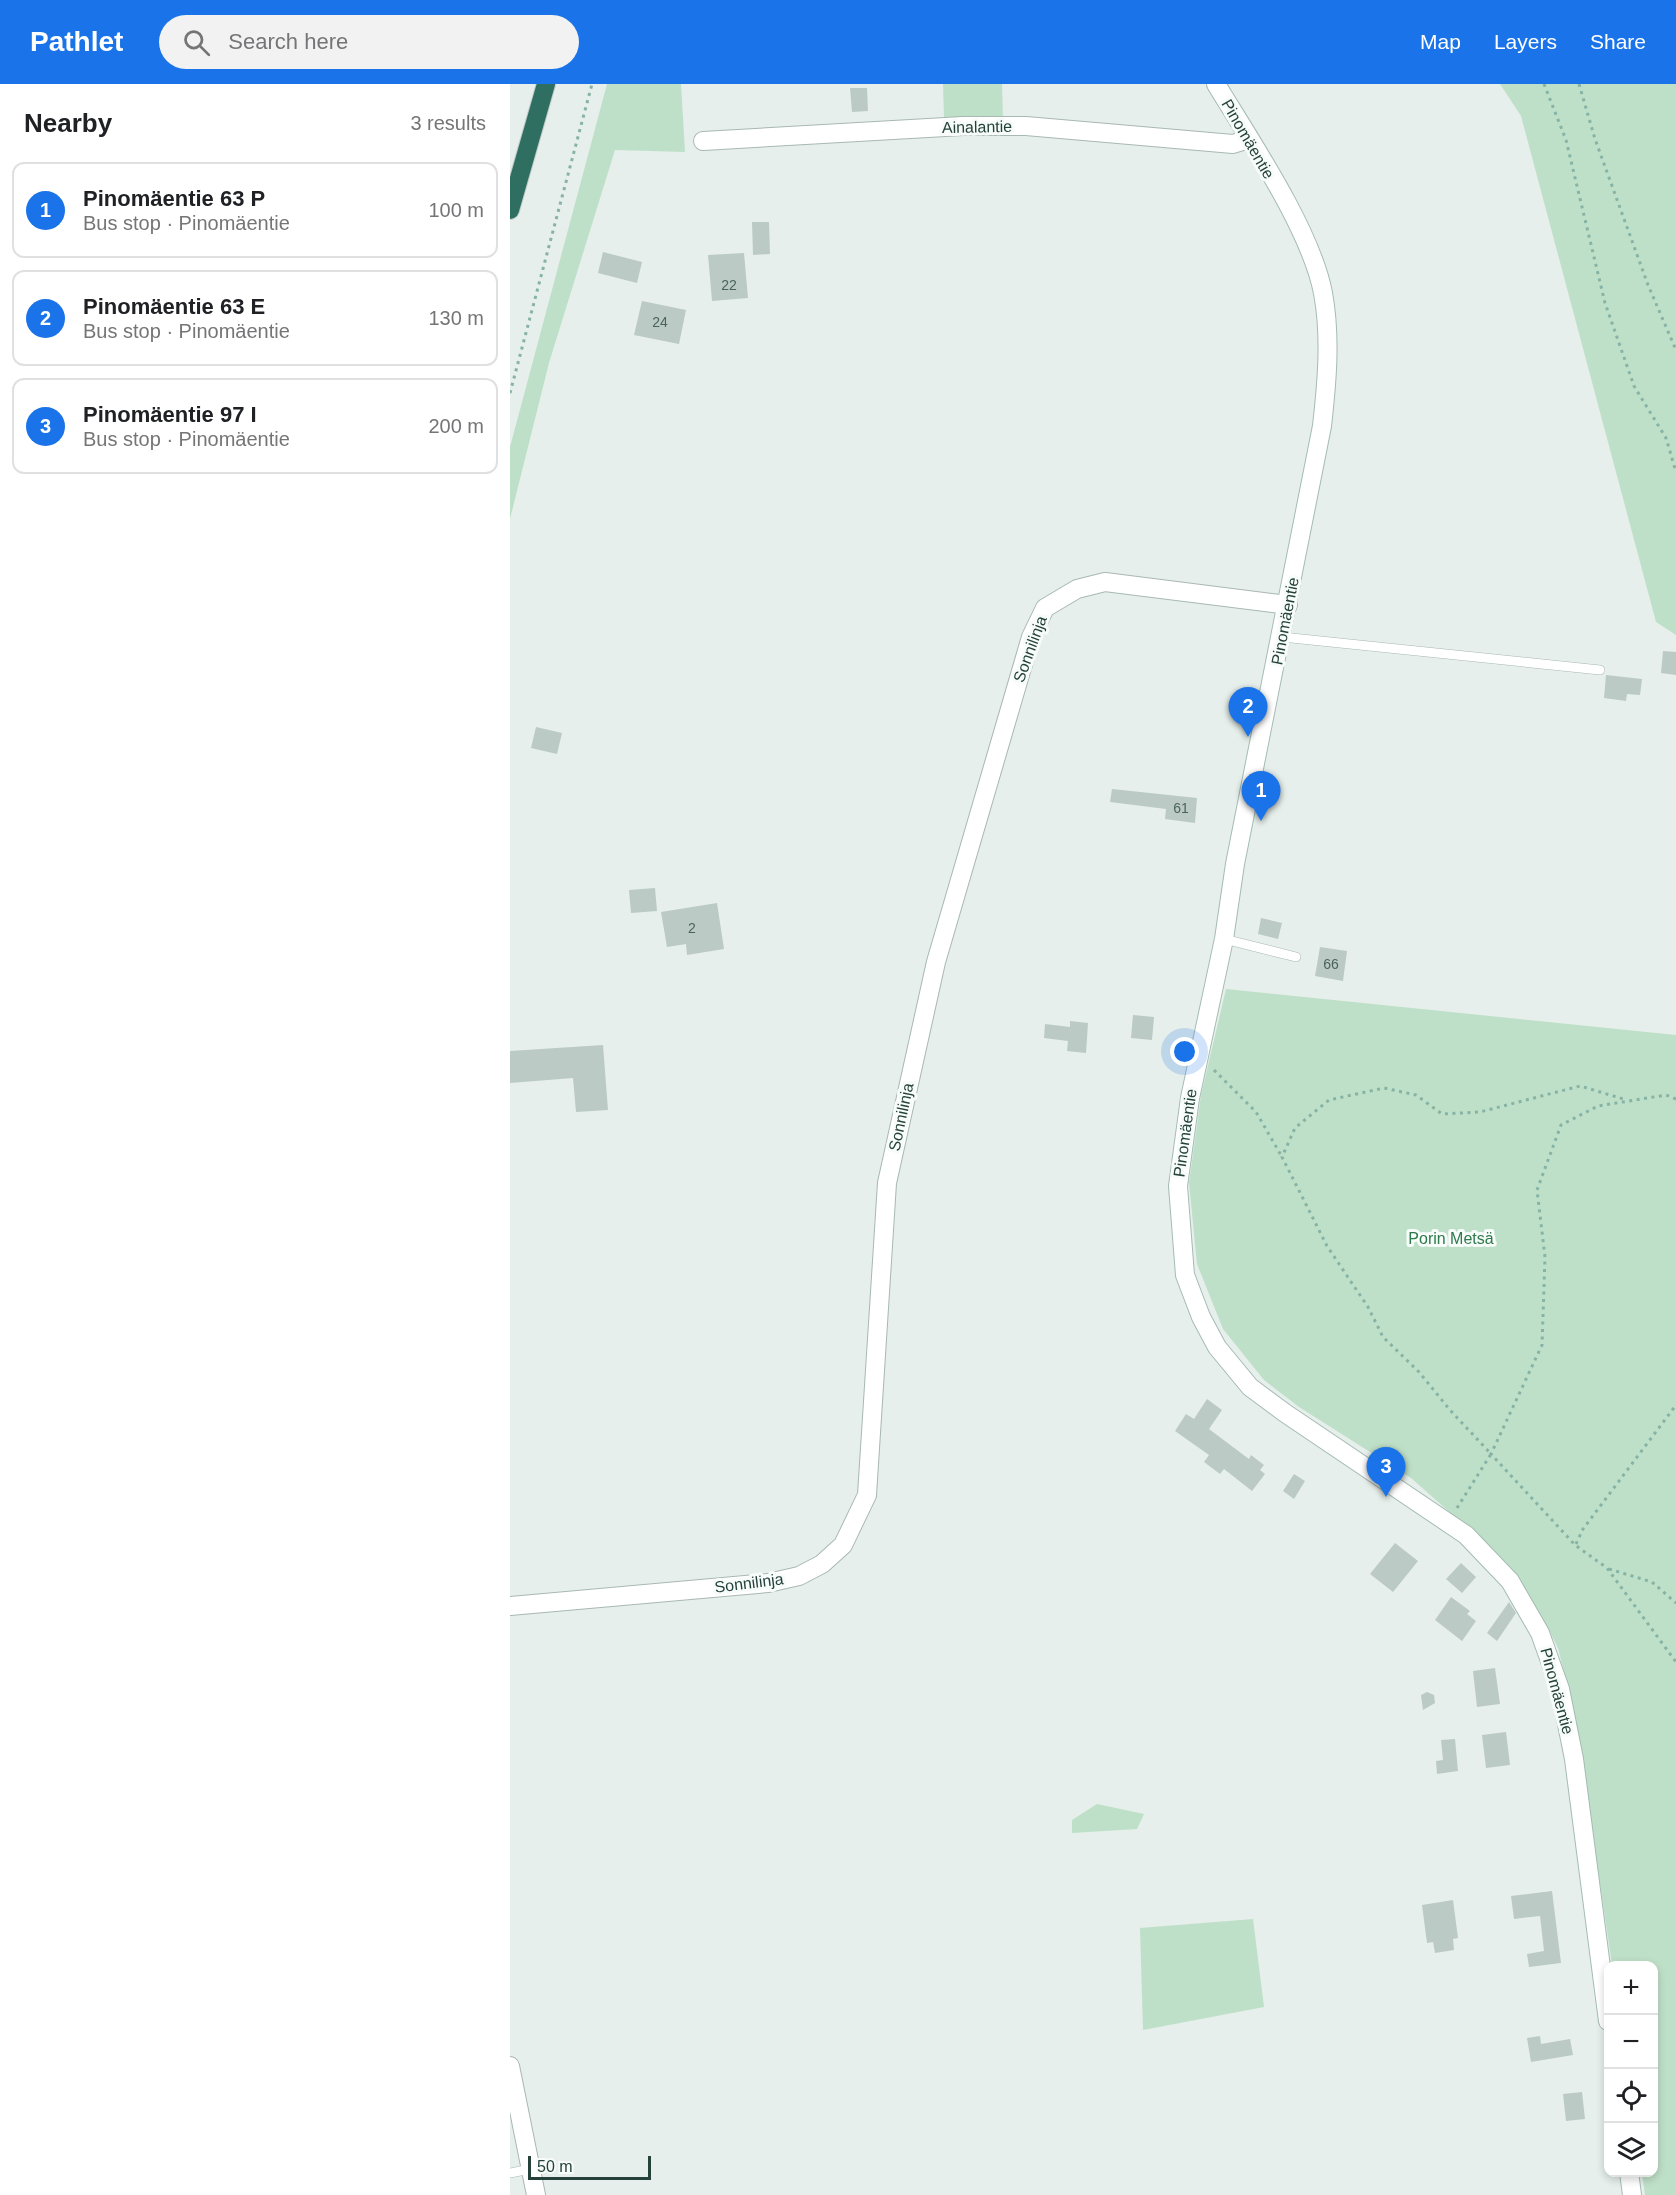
<!DOCTYPE html>
<meta charset="utf-8">
<style>
body{margin:0;font-family:Helvetica,sans-serif;background:#f2f2f2;color:#202124}
.controls{position:absolute;right:18px;bottom:18px;display:grid;overflow:hidden;border-radius:12px;box-shadow:0 3px 9px #0003}
.controls button{width:54px;height:54px;display:grid;place-items:center;padding:0;border:0;border-bottom:2px solid #e0e0e0;background:#fff;color:#202124;font:30px sans-serif}
.scale{position:absolute;left:18px;bottom:15px;width:123px;box-sizing:border-box;padding-left:6px;border:3px solid #24423a;border-top:0;font-size:16px;line-height:21px;white-space:nowrap;color:#24423a;-webkit-text-stroke:4px #f7fbf9;paint-order:stroke}
.you{position:absolute;left:675px;top:968px;width:21px;height:21px;margin:-15px;border:4px solid #fff;border-radius:50%;background:#1a73e8;box-shadow:0 0 0 9px #1a73e833}
.badge{display:grid;place-items:center;width:39px;height:39px;border-radius:50%;background:#1a73e8;color:#fff;font-size:20px;font-weight:700}
.pin{position:absolute;translate:-50% -50px;filter:drop-shadow(0 2px 3px #0008)}
.pin::after{content:'';position:absolute;top:32px;width:21px;height:18px;background:inherit;clip-path:polygon(0 0,100% 0,50% 100%)}
.list{margin:0;padding:0;list-style:none}
h2{display:flex;justify-content:space-between;align-items:center;height:78px;margin:0;padding:0 24px;font-size:26px}
h2 small{font-size:20px;font-weight:400;color:#757577}
.list li{display:grid;grid-template-columns:39px 1fr auto;gap:18px;align-items:center;box-sizing:border-box;height:96px;margin:0 12px 12px;padding:0 12px;border:2px solid #e0e0e0;border-radius:12px}
.list b{display:block;font-size:22px;white-space:nowrap}
.list p{margin:0;font-size:20px;white-space:nowrap;color:#757577}
.list em{font-size:20px;font-style:normal;color:#757577}
.icon{flex:none;width:33px;height:33px;fill:none;stroke:currentColor;stroke-width:2;stroke-linecap:round;stroke-linejoin:round}
.map{position:relative;flex:none;width:1166px;height:2111px;overflow:hidden}
header{display:flex;align-items:center;gap:36px;box-sizing:border-box;height:84px;padding:0 30px;background:#1a73e8;color:#fff}
header strong{font-size:28px}
nav{display:flex;gap:33px;margin-inline-start:auto;font-size:21px}
.search{width:420px;height:54px;background:#f2f2f2;display:flex;align-items:center;gap:15px;box-sizing:border-box;padding:0 21px;border-radius:33px;color:#757577;font-size:22px}
main{display:flex}
aside{flex:1;background:#fff}
.map>svg:first-child{display:block}
.green{fill:#bfe0c8}
.building{fill:#bbcac4}
.lines{fill:none;stroke-linecap:round;stroke-linejoin:round}
.lane-casing{stroke:#a8b8b2;stroke-width:10}
.street-casing{stroke:#a8b8b2;stroke-width:20}
.secondary-casing{stroke:#a4bbb3;stroke-width:20}
.highway-casing{stroke:#c2cac8;stroke-width:20}
.path{stroke:#86b3a5;stroke-width:3;stroke-dasharray:3 4.5;stroke-linecap:butt}
.lane{stroke:#fff;stroke-width:9}
.street{stroke:#fff;stroke-width:18}
.secondary{stroke:#fff;stroke-width:18}
.highway{stroke:#2f6f62;stroke-width:18}
.labels{text-anchor:middle;dominant-baseline:central;stroke-width:6;stroke-linejoin:round;paint-order:stroke}
.number-label{font-size:14px;fill:#4a645c}
.street-label{font-size:16px;fill:#24423a;stroke:#f7fbf9}
.park-label{font-size:16px;fill:#2d7a4b;stroke:#f7fbf9}
</style>
<header>
<strong>Pathlet</strong>
<div class="search"><svg class="icon" aria-label="search" viewBox="0 0 24 24"><circle cx="10" cy="10" r="6"/><path d="M15 15l6 6"/></svg>Search here</div>
<nav><a>Map</a><a>Layers</a><a>Share</a></nav>
</header>
<main>
<aside>
<h2>Nearby<small>3 results</small></h2>
<ul class="list">
<li><span class="badge">1</span><div><b>Pinomäentie 63 P</b><p>Bus stop · Pinomäentie</p></div><em>100 m</em></li>
<li><span class="badge">2</span><div><b>Pinomäentie 63 E</b><p>Bus stop · Pinomäentie</p></div><em>130 m</em></li>
<li><span class="badge">3</span><div><b>Pinomäentie 97 I</b><p>Bus stop · Pinomäentie</p></div><em>200 m</em></li>
</ul>
</aside>
<div class="map">
<svg width="1166" height="2111" viewBox="0 0 1166 2111">
<rect width="100%" height="100%" fill="#e6efeb"/>
<path class="green" d="M97,0H171L175,68L105,66L39,279L0,435V363Z
M433,0H492L493,34H434Z
M990,0H1166V551L1146,538L1011,32Z
M716,905L1166,951V2111H1135L1132,2089L1144,2088V1882L1102,1881L1066,1636L1048,1564L1039,1546L1006,1496L962,1448L901,1394L789,1323L754,1296L713,1245L687,1180L679,1099L691,1011Z
M587,1720L634,1730L627,1745L562,1749V1736Z
M743,1835L754,1923L633,1946L630,1844Z"/>
<path class="building" d="M340,4H357L358,27L342,28Z
M242,138H259L260,170L243,171Z
M93,168L132,178L127,199L88,189Z
M234,169L238,214L202,217L198,171Z
M132,217L176,226L169,260L124,251Z
M1153,567L1166,568V591L1151,589Z
M1096,591L1132,595L1130,611L1117,610L1116,617L1094,614Z
M26,643L52,649L47,670L21,664Z
M602,705L687,714L685,739L655,735L656,725L600,718Z
M145,804L147,827L121,829L119,806Z
M207,819L214,865L177,871L176,860L157,863L151,828Z
M751,834L772,839L768,855L748,850Z
M810,863L837,867L833,897L805,892Z
M623,931L644,933L642,956L621,954Z
M560,937L578,939L576,969L557,967L558,957L534,954L535,940L560,943Z
M93,961L98,1026L66,1028L63,994L0,999V967Z
M697,1315L712,1326L699,1345L739,1375L741,1371L754,1381L750,1386L755,1390L742,1407L714,1385L710,1390L694,1378L699,1371L665,1347L676,1330L684,1335Z
M784,1390L795,1397L784,1415L773,1407Z
M885,1459L908,1477L883,1508L860,1490Z
M951,1479L966,1493L952,1509L936,1495Z
M941,1513L960,1527L957,1530L966,1537L952,1557L925,1536Z
M999,1518L1006,1529L987,1557L977,1549Z
M985,1584L990,1620L967,1623L963,1587Z
M917,1608L924,1611L925,1619L913,1626L911,1611Z
M996,1648L1000,1681L976,1684L972,1651Z
M945,1655L948,1687L927,1690L926,1677L933,1676L931,1656Z
M1042,1807L1051,1879L1019,1883L1017,1870L1034,1867L1030,1832L1004,1835L1001,1812Z
M943,1816L948,1854L943,1855L944,1866L925,1869L923,1858L917,1859L912,1821Z
M1030,1952L1031,1960L1060,1955L1063,1971L1021,1978L1017,1954Z
M1072,2008L1075,2035L1056,2037L1053,2010Z"/>
<g class="lines">
<g class="lane-casing">
<path id="lane" d="M772,553L1090,586
M714,855L786,873
M0,2089L20,2085"/>
</g>
<g class="street-casing">
<path id="street" d="M193,57L453,42H516L723,60L739,55
M0,1522L258,1499L289,1492L312,1480L333,1461L357,1411L377,1099L426,878L521,553L535,524L567,505L595,498L778,521
M0,1982L26,2111"/>
</g>
<g class="secondary-casing">
<path id="secondary" d="M706,0C740,56 801,146 813,209C821,252 817,298 812,342L725,780L714,855L680,1014L668,1102L675,1191L691,1233L707,1263L740,1303L775,1329L956,1451L1000,1497L1030,1549L1050,1605L1064,1675L1098,1937
M1119,2088L1122,2111"/>
</g>
<g class="highway-casing">
<path id="highway" d="M0,126L36,0"/>
</g>
<path class="path" d="M1034,0L1056,56L1095,219L1124,302L1156,354L1166,388
M1069,0L1085,55L1138,201L1166,266
M0,309L82,0
M704,986L746,1028L772,1073
M1166,1015L1156,1011L1088,1022L1051,1041L1027,1106L1035,1173L1032,1261L981,1370L1065,1461L1097,1484L1166,1578
M947,1424L981,1370L940,1326L909,1288L873,1253L858,1223L817,1162L772,1073L785,1044L819,1016L874,1004L906,1011L932,1030L970,1028L1070,1002L1117,1016
M1066,1460L1073,1445L1166,1321
M1099,1485L1142,1498L1166,1519"/>
<use href="#lane" class="lane"/>
<use href="#street" class="street"/>
<use href="#secondary" class="secondary"/>
<use href="#highway" class="highway"/>
</g>
<g class="labels">
<g class="number-label">
<text x="219" y="201">22</text>
<text x="150" y="238">24</text>
<text x="671" y="724">61</text>
<text x="182" y="844">2</text>
<text x="821" y="880">66</text>
</g>
<g class="street-label">
<text transform="translate(467 43) rotate(-1)">Ainalantie</text>
<text transform="translate(738 55) rotate(60)">Pinomäentie</text>
<text transform="translate(775 537) rotate(-79)">Pinomäentie</text>
<text transform="translate(520 565) rotate(-70)">Sonnilinja</text>
<text transform="translate(391 1033) rotate(-78)">Sonnilinja</text>
<text transform="translate(675 1049) rotate(-82)">Pinomäentie</text>
<text transform="translate(239 1499) rotate(-7)">Sonnilinja</text>
<text transform="translate(1047 1607) rotate(75)">Pinomäentie</text>
</g>
<g class="park-label">
<text x="941" y="1154">Porin Metsä</text>
</g>
</g>
</svg>
<div class="controls">
<button>+</button>
<button>−</button>
<button><svg class="icon" aria-label="locate" viewBox="0 0 24 24"><circle cx="12" cy="12" r="6"/><path d="M12 2v4M12 18v4M2 12h4M18 12h4"/></svg></button>
<button><svg class="icon" aria-label="layers" viewBox="0 0 24 24"><path d="M12 4l9 5-9 5-9-5zM3 14l9 5 9-5"/></svg></button>
</div>
<div class="scale">50 m</div>
<div class="you"></div>
<div class="pin badge" style="left:751px;top:737px">1</div>
<div class="pin badge" style="left:738px;top:653px">2</div>
<div class="pin badge" style="left:876px;top:1413px">3</div>
</div>
</main>
